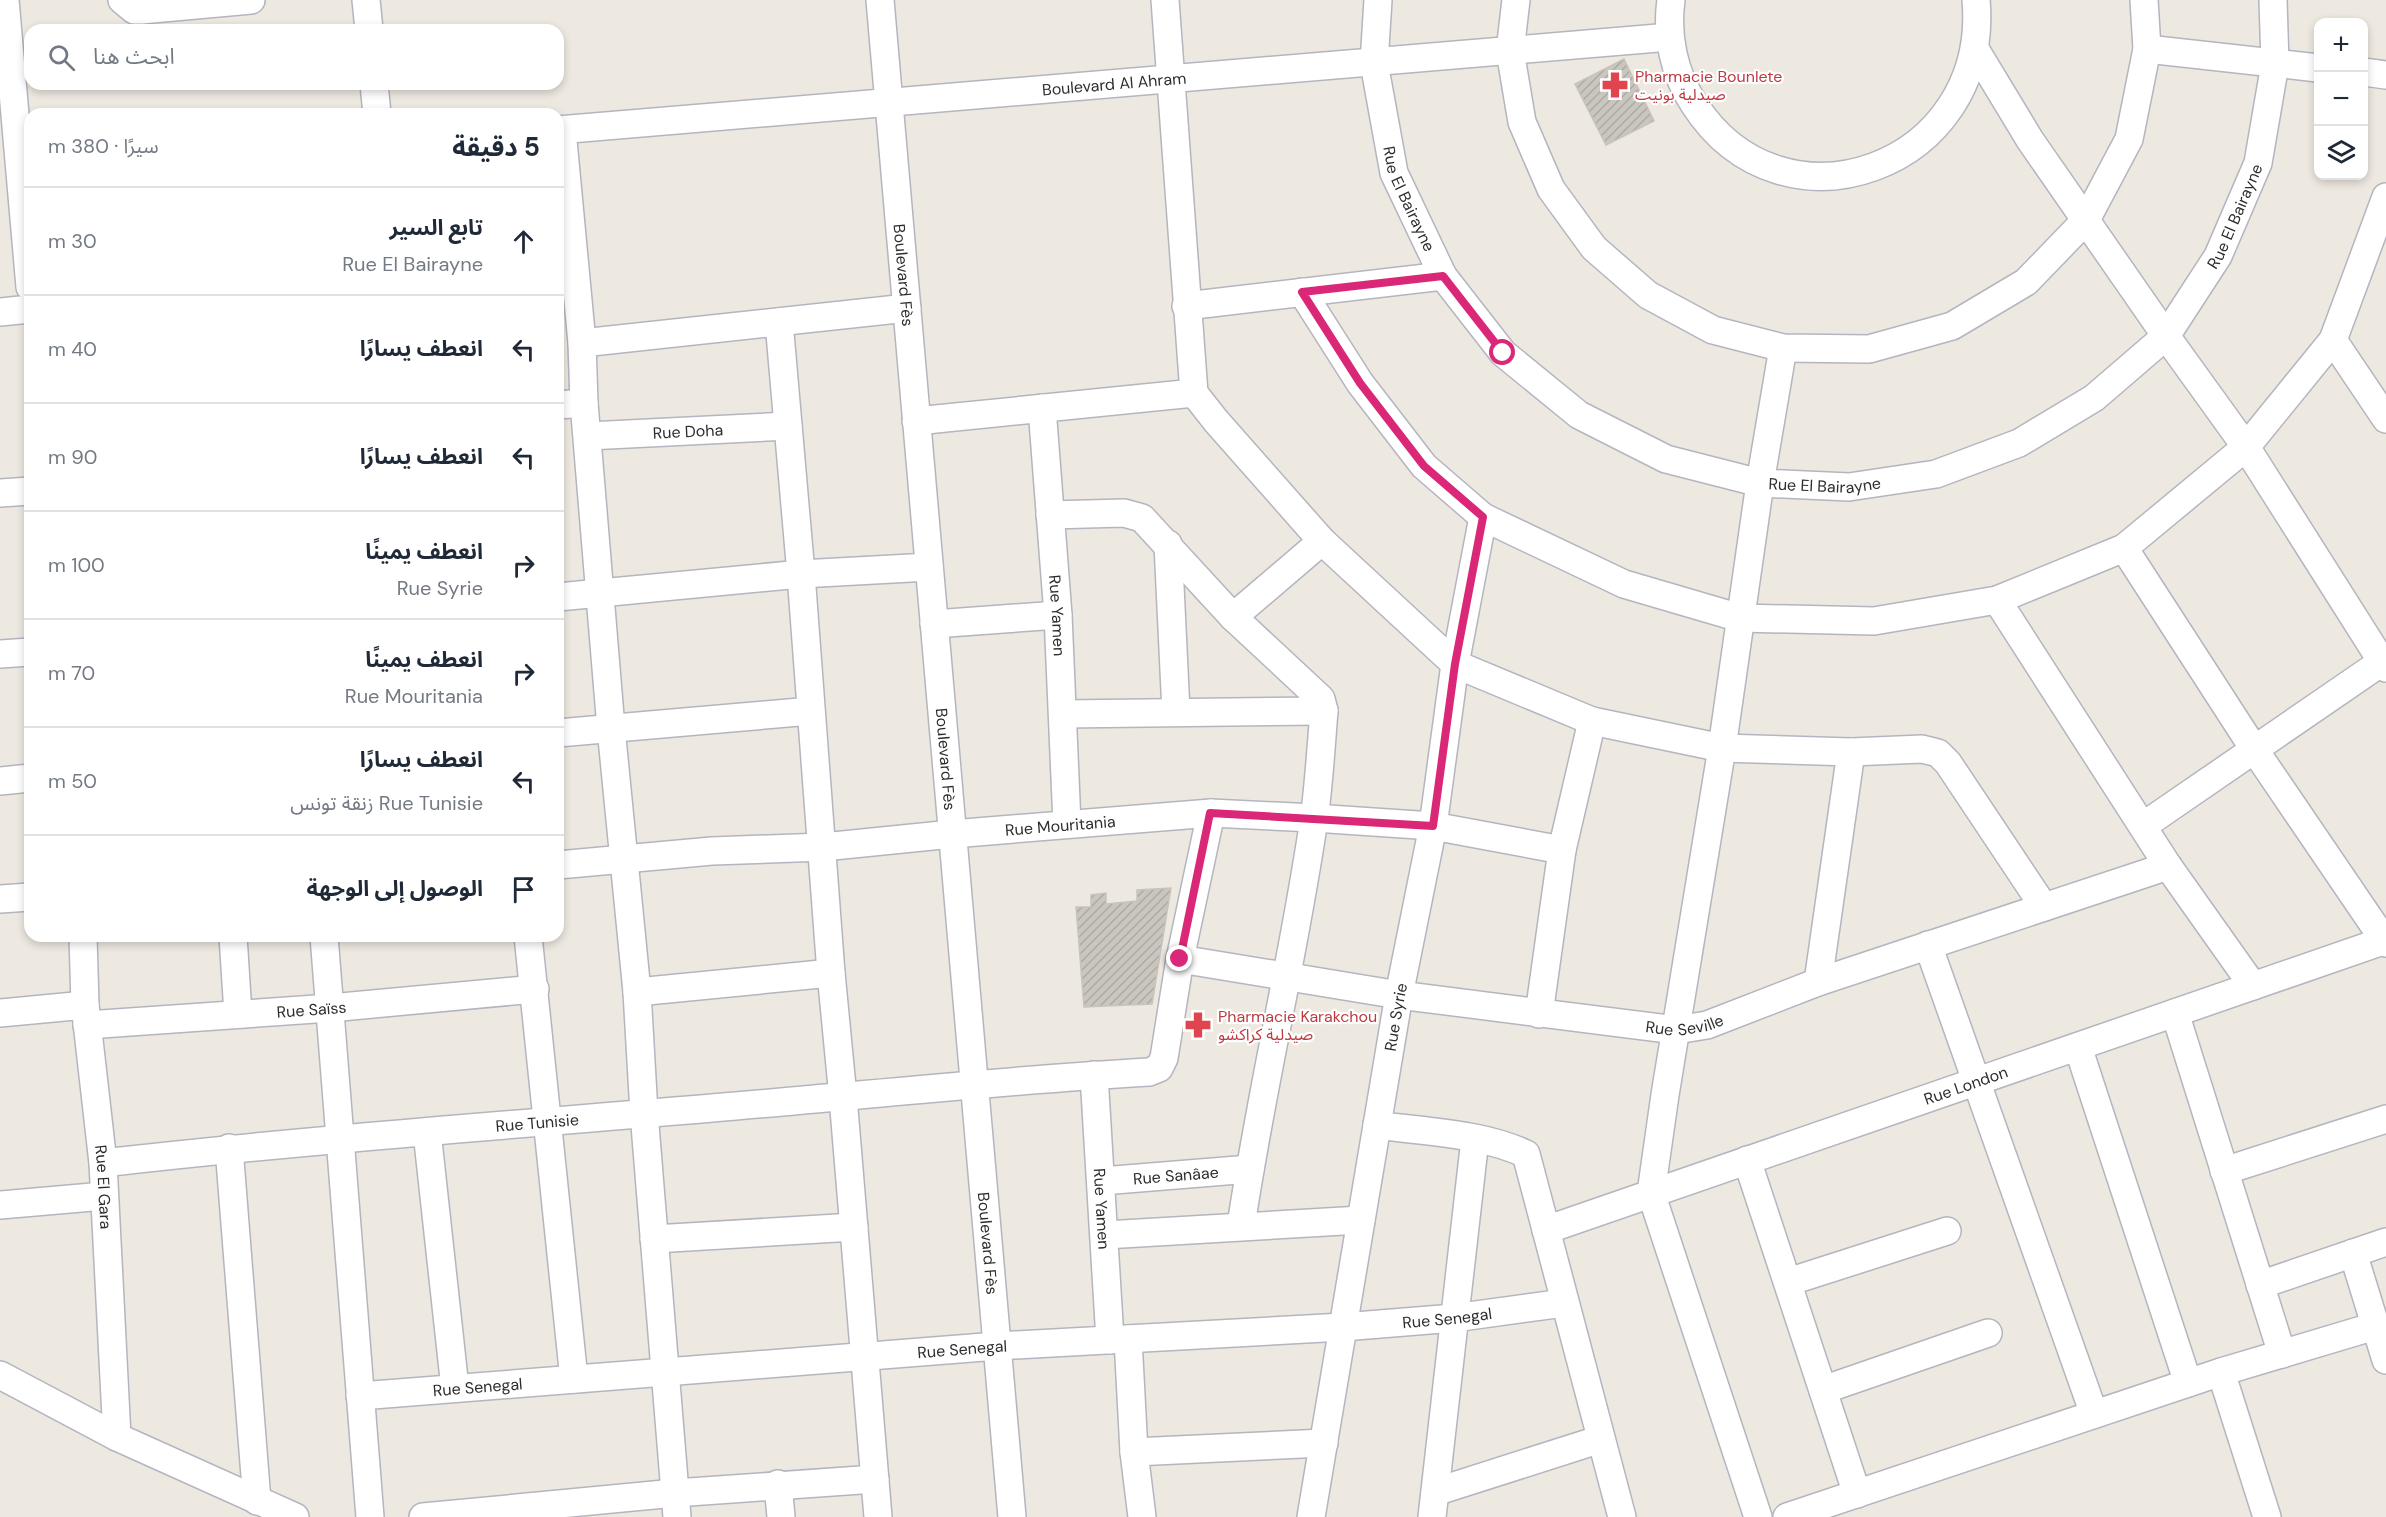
<!DOCTYPE html>
<html lang="ar">
<meta charset="utf-8">
<style>
body{margin:0;font-family:"DM Sans","Noto Sans Arabic",sans-serif;background:#f6f6f7;color:#1f2937;direction:rtl}
.controls{position:absolute;right:18px;top:18px;display:grid;overflow:hidden;border-radius:12px;box-shadow:0 3px 9px #0003}
.controls button{width:54px;height:54px;display:grid;place-items:center;padding:0;border:0;border-bottom:2px solid #e0e1e3;background:#fff;color:#1f2937;font:30px sans-serif}
.stop{position:absolute;width:18px;height:18px;margin:-14px;border:4px solid #db2777;border-radius:50%;background:#fff}
.stop.end{background:#db2777;border-color:#fff;box-shadow:0 2px 6px #0008}
.list{margin:0;padding:0;list-style:none}
h2{display:flex;justify-content:space-between;align-items:center;height:78px;margin:0;padding:0 24px;font-size:26px}
h2 small{font-size:20px;font-weight:400;color:#747a83}
.list li{display:grid;grid-template-columns:39px 1fr auto;gap:18px;align-items:center;box-sizing:border-box;height:108px;padding:0 24px;border-top:2px solid #e0e1e3}
.list b{display:block;font-size:22px;white-space:nowrap}
.list p{margin:0;font-size:20px;white-space:nowrap;color:#747a83}
.list em{font-size:20px;font-style:normal;color:#747a83}
.icon{flex:none;width:33px;height:33px;fill:none;stroke:currentColor;stroke-width:2;stroke-linecap:round;stroke-linejoin:round}
.map{position:relative;flex:none;width:2386px;height:1517px;overflow:hidden;direction:ltr}
.search{position:absolute;background:#fff;box-shadow:0 3px 9px #0003;left:24px;top:24px;width:540px;height:66px;display:flex;align-items:center;gap:15px;box-sizing:border-box;padding:0 21px;border-radius:18px;color:#747a83;font-size:22px}
.panel{position:absolute;background:#fff;box-shadow:0 3px 9px #0003;left:24px;top:108px;width:540px;height:834px;border-radius:18px;direction:rtl}
.map>svg:first-child{display:block}
.building{fill:url(#building-hatch);stroke:#c8c4ba;stroke-width:1.5}
.lines{fill:none;stroke-linecap:round;stroke-linejoin:round}
.minor-casing{stroke:#b4b5bf;stroke-width:30}
.minor{stroke:#fff;stroke-width:27}
.route{stroke:#db2777;stroke-width:8}
.labels{text-anchor:middle;dominant-baseline:central;stroke-width:4.5;stroke-linejoin:round;paint-order:stroke}
.health-label{font-size:16px;fill:#be3a42;stroke:#fff;text-anchor:start}
.street-label{font-size:16px;fill:#2d2d2d;stroke:#fff}
</style>
<div class="map">
<svg width="2386" height="1517" viewBox="0 0 2386 1517">
<defs>
<pattern id="building-hatch" width="6" height="6" patternUnits="userSpaceOnUse" patternTransform="scale(1.5)"><rect width="6" height="6" fill="#c9c6bf"/><path d="M-1 1l2-2M0 6l6-6M5 7l2-2" fill="none" stroke="#adaaa4"/></pattern>
</defs>
<rect width="100%" height="100%" fill="#ede8e0"/>
<path class="building" d="M1624,59L1654,121L1606,145L1575,84Z
M1171,888L1152,1004L1084,1007L1076,907H1091V895L1106,893V904L1137,901V890Z"/>
<g class="lines">
<g class="minor-casing">
<g id="minor">
<path d="M5,0L30,287"/>
<path d="M122,0L134,10H141L251,0"/>
<path d="M366,0L369,30"/>
<path id="s1" d="M880,0L1012,1517"/>
<path d="M1165,0L1194,393L1216,421L1322,541L1455,664L1592,721L1722,748L1851,752L1922,749L1938,753L1948,763L2044,907"/>
<path id="s2" d="M1378,0L1374,63L1394,173L1443,276L1503,353L1579,415L1666,459L1760,483L1849,487L1936,474L2019,443L2094,398L2166,336L2218,256L2258,163L2275,64L2273,0"/>
<path d="M1516,0L1510,51L1522,122L1551,189L1594,248L1648,295L1713,330L1783,348L1869,349L1952,326L2026,282L2086,220L2129,139L2147,49L2144,0"/>
<path d="M1671,0C1666,36 1674,74 1694,104C1783,243 1991,167 1976,0"/>
<path d="M1975,49L2030,140L2166,336L2246,447L2386,668"/>
<path d="M2147,49L2318,68"/>
<path d="M2364,72L2386,75"/>
<path d="M374,84L377,114"/>
<path id="s3" d="M558,130L1670,37"/>
<path d="M562,130L582,343L584,403L611,728L637,992L644,1113L677,1517"/>
<path d="M1302,292L1360,383L1424,466L1483,517L1624,584L1740,618L1874,621L1997,600L2124,548L2246,447L2333,340L2386,197"/>
<path d="M1186,306L1443,276"/>
<path d="M0,312L30,309"/>
<path d="M779,322L801,574L831,973L843,1097L878,1517"/>
<path d="M2333,340L2386,419"/>
<path d="M582,343L907,308"/>
<path d="M558,405L584,403"/>
<path id="s4" d="M1042,408L1058,615L1067,824"/>
<path d="M916,421L1194,393"/>
<path id="s5" d="M588,436L788,426"/>
<path d="M0,493L30,491"/>
<path d="M1050,515L1124,513L1142,518L1233,617L1321,699L1324,711C1321,747 1319,784 1314,819C1294,956 1261,1090 1241,1226"/>
<path d="M1168,544L1176,712"/>
<path d="M2124,548L2254,749L2386,943"/>
<path d="M558,597L801,574L929,567"/>
<path d="M1997,600L2168,866L2253,986"/>
<path d="M1233,617L1322,541"/>
<path d="M934,624L1058,615"/>
<path d="M0,654L30,652"/>
<path d="M1063,714L1324,711"/>
<path d="M558,733L811,711"/>
<path d="M0,781L30,778"/>
<path d="M2143,826L2386,659"/>
<path id="s6" d="M558,865L712,851L823,847L952,834L1211,813L1314,818L1433,826L1562,850"/>
<path d="M0,899L30,897"/>
<path id="s7" d="M83,936L85,1005L103,1163L117,1437"/>
<path d="M233,936L238,1014"/>
<path d="M324,936L370,1517"/>
<path d="M528,936L574,1379"/>
<path d="M1928,945L2094,1414"/>
<path id="s8" d="M1180,959L1399,995L1676,1030L1707,1025L1818,982L2168,866"/>
<path d="M1818,982L1851,752"/>
<path d="M637,992L831,973"/>
<path d="M0,1013L85,1005"/>
<path d="M2175,1013L2282,1354"/>
<path d="M1539,1014L1562,850L1592,721"/>
<path id="s9" d="M87,1025L330,1008L535,989"/>
<path d="M2078,1047L2188,1383"/>
<path id="s10" d="M1094,1075L1110,1340"/>
<path d="M1377,1125C1425,1132 1481,1133 1526,1154L1622,1517"/>
<path d="M427,1132L455,1388"/>
<path d="M229,1148L257,1501"/>
<path d="M1747,1160L1857,1494"/>
<path id="s11" d="M103,1163C305,1140 509,1125 712,1108C858,1096 1003,1080 1149,1072L1159,1068L1164,1058L1180,959L1211,813"/>
<path d="M2224,1171L2386,1119"/>
<path id="s12" d="M1102,1181L1250,1169"/>
<path d="M0,1205L104,1196"/>
<path id="s13" d="M1546,1230L2386,940"/>
<path d="M1105,1235L1361,1220"/>
<path d="M654,1239L854,1227"/>
<path d="M2353,1253L2386,1360"/>
<path d="M1788,1282L1947,1231"/>
<path d="M2260,1285L2386,1242"/>
<path d="M1128,1339L1134,1452L1142,1517"/>
<path d="M2221,1372L2267,1517"/>
<path d="M0,1375L117,1437L295,1517"/>
<path d="M1823,1390L1988,1333"/>
<path id="s14" d="M360,1396L997,1346L1343,1327L1454,1318L1564,1303"/>
<path d="M1134,1452L1324,1443"/>
<path d="M778,1484L781,1517"/>
<path d="M1435,1492L1601,1439"/>
<path d="M423,1517L675,1493L875,1479"/>
<path id="s15" d="M1311,1517L1399,995L1433,826L1455,664L1483,517"/>
<path d="M1432,1517L1475,1139"/>
<path d="M1758,1517L1651,1193L1665,1095L1722,748L1760,483L1783,348"/>
<path d="M1787,1517L2221,1372L2375,1326"/>
</g>
</g>
<use href="#minor" class="minor"/>
</g>
<g class="lines">
<path class="route" d="M1180,959L1210,813L1433,826L1455,664L1483,517L1424,466L1360,383L1302,292L1443,276L1503,353"/>
</g>
<defs>
<g id="pharmacy-bare" transform="scale(2.07)"><path d="M-2-6h4v4h4v4h-4v4h-4v-4h-4v-4h4Z" fill="#e0444e" stroke="#fff" stroke-width="2.5" paint-order="stroke"/></g>
</defs>
<g fill-rule="evenodd">
<use href="#pharmacy-bare" x="1615" y="85"/>
<use href="#pharmacy-bare" x="1198" y="1025"/>
</g>
<g class="labels">
<g class="health-label">
<text x="1635" y="76">Pharmacie Bounlete<tspan x="1635" dy="18">صيدلية بونيت</tspan></text>
<text x="1218" y="1016">Pharmacie Karakchou<tspan x="1218" dy="18">صيدلية كراكشو</tspan></text>
</g>
<g class="street-label">
<text stroke="none"><textPath href="#s3" startOffset="558">Boulevard Al Ahram</textPath></text>
<text stroke="none"><textPath href="#s2" startOffset="204">Rue El Bairayne</textPath></text>
<text stroke="none"><textPath href="#s2" startOffset="1266">Rue El Bairayne</textPath></text>
<text stroke="none"><textPath href="#s1" startOffset="276">Boulevard Fès</textPath></text>
<text stroke="none"><textPath href="#s5" startOffset="100">Rue Doha</textPath></text>
<text stroke="none"><textPath href="#s2" startOffset="744">Rue El Bairayne</textPath></text>
<text stroke="none"><textPath href="#s4" startOffset="208">Rue Yamen</textPath></text>
<text stroke="none"><textPath href="#s1" startOffset="762">Boulevard Fès</textPath></text>
<text stroke="none"><textPath href="#s6" startOffset="504">Rue Mouritania</textPath></text>
<text stroke="none"><textPath href="#s9" startOffset="225">Rue Saïss</textPath></text>
<text stroke="none"><textPath href="#s15" startOffset="507">Rue Syrie</textPath></text>
<text stroke="none"><textPath href="#s8" startOffset="510">Rue Seville</textPath></text>
<text stroke="none"><textPath href="#s13" startOffset="444">Rue London</textPath></text>
<text stroke="none"><textPath href="#s11" startOffset="436">Rue Tunisie</textPath></text>
<text stroke="none"><textPath href="#s12" startOffset="74">Rue Sanâae</textPath></text>
<text stroke="none"><textPath href="#s7" startOffset="252">Rue El Gara</textPath></text>
<text stroke="none"><textPath href="#s10" startOffset="134">Rue Yamen</textPath></text>
<text stroke="none"><textPath href="#s1" startOffset="1248">Boulevard Fès</textPath></text>
<text stroke="none"><textPath href="#s14" startOffset="1090">Rue Senegal</textPath></text>
<text stroke="none"><textPath href="#s14" startOffset="604">Rue Senegal</textPath></text>
<text stroke="none"><textPath href="#s14" startOffset="118">Rue Senegal</textPath></text>
</g>
</g>
</svg>
<div class="controls">
<button>+</button>
<button>−</button>
<button><svg class="icon" aria-label="layers" viewBox="0 0 24 24"><path d="M12 4l9 5-9 5-9-5zM3 14l9 5 9-5"/></svg></button>
</div>
<div class="stop" style="left:1503px;top:353px"></div>
<div class="stop end" style="left:1180px;top:959px"></div>
<div class="search"><svg class="icon" aria-label="search" viewBox="0 0 24 24"><circle cx="10" cy="10" r="6"/><path d="M15 15l6 6"/></svg>ابحث هنا</div>
<section class="panel">
<h2>5 دقيقة<small>سيرًا · 380 m</small></h2>
<ul class="list">
<li><svg class="icon" aria-label="ahead" viewBox="0 0 24 24"><path d="M12 20V5M6 11l6-6 6 6"/></svg><div><b>تابع السير</b><p>Rue El Bairayne</p></div><em>30 m</em></li>
<li><svg class="icon" aria-label="left" viewBox="0 0 24 24"><path d="M17 20v-9H6M10 6l-5 5 5 5"/></svg><div><b>انعطف يسارًا</b></div><em>40 m</em></li>
<li><svg class="icon" aria-label="left" viewBox="0 0 24 24"><path d="M17 20v-9H6M10 6l-5 5 5 5"/></svg><div><b>انعطف يسارًا</b></div><em>90 m</em></li>
<li><svg class="icon" aria-label="right" viewBox="0 0 24 24"><path d="M7 20v-9h11M14 6l5 5-5 5"/></svg><div><b>انعطف يمينًا</b><p>Rue Syrie</p></div><em>100 m</em></li>
<li><svg class="icon" aria-label="right" viewBox="0 0 24 24"><path d="M7 20v-9h11M14 6l5 5-5 5"/></svg><div><b>انعطف يمينًا</b><p>Rue Mouritania</p></div><em>70 m</em></li>
<li><svg class="icon" aria-label="left" viewBox="0 0 24 24"><path d="M17 20v-9H6M10 6l-5 5 5 5"/></svg><div><b>انعطف يسارًا</b><p>Rue Tunisie زنقة تونس</p></div><em>50 m</em></li>
<li><svg class="icon" aria-label="arrive" viewBox="0 0 24 24"><path d="M6 21V4h12l-3 4 3 4H6"/></svg><div><b>الوصول إلى الوجهة</b></div></li>
</ul>
</section>
</div>
